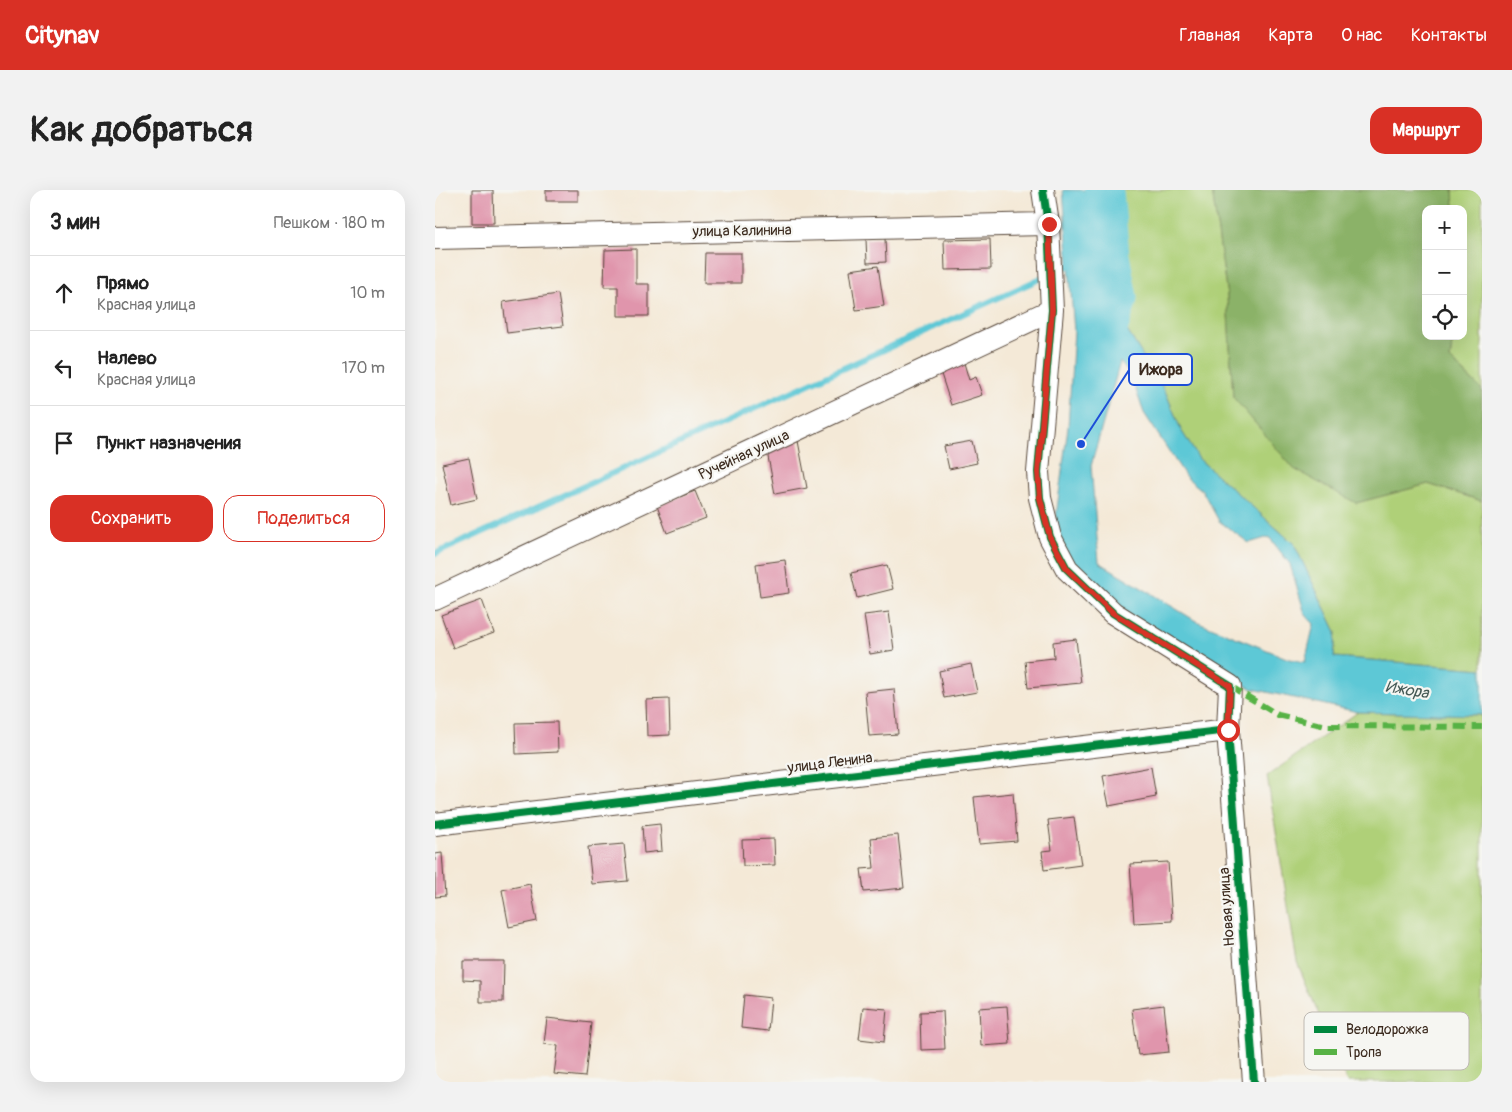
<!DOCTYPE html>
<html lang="ru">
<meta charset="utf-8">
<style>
body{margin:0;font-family:Pangolin,sans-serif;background:#f2f2f2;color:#222}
.controls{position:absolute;right:15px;top:15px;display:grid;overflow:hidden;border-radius:10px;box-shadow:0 5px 20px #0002}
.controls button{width:45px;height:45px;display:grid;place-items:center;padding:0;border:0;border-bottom:1px solid #e0e0e0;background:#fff;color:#222;font:25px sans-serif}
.stop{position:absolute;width:15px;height:15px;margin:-11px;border:4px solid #d93025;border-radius:50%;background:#fff}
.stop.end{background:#d93025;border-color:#fff;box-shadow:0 1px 5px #0008}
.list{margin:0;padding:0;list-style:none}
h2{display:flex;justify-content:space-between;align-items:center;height:65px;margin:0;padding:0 20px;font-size:21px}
h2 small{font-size:16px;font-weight:400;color:#767676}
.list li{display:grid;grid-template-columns:32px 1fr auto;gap:15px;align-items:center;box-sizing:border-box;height:75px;padding:0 20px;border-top:1px solid #e0e0e0}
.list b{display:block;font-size:19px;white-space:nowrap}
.list p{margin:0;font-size:16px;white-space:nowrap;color:#767676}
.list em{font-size:16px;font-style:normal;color:#767676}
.actions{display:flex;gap:10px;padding:15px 20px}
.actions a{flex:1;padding:11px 0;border:1px solid #d93025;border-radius:15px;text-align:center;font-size:18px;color:#d93025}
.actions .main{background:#d93025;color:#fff}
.icon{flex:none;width:28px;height:28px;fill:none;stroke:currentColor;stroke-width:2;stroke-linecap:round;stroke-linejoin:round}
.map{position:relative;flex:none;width:1047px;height:892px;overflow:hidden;border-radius:15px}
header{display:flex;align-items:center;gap:30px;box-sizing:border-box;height:70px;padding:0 25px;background:#d93025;color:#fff}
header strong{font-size:24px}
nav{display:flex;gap:28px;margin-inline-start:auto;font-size:18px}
.intro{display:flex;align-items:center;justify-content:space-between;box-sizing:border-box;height:120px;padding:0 30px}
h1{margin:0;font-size:35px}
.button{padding:12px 22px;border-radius:15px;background:#d93025;color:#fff;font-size:18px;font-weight:700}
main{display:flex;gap:30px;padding:0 30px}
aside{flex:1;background:#fff;border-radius:15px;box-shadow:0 5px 20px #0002}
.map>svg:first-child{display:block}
.green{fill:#afd078;stroke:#757d4b}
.forest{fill:#8bb268;stroke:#636e43}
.water{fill:#5dc8d6;stroke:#4c797a;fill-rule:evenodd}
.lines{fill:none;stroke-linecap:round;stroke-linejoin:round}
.stream{stroke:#5dc8d6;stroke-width:6}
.river{stroke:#5dc8d6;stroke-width:39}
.building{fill:#e095ac}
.street-casing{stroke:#57473a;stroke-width:24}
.street{stroke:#fff;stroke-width:22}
.quiet{stroke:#57b245;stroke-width:6;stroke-dasharray:12 6;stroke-linecap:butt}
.cycleway-casing{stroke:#f6f6f2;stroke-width:11}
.cycleway{stroke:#00873e;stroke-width:8}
.route{stroke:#d93025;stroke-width:6}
.labels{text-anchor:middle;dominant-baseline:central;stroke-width:4.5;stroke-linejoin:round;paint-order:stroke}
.street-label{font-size:15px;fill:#3b2a1e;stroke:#f6f6f2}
.water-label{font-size:16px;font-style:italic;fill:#455955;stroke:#f6f6f2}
.key{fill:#f6f6f2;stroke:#beb9b2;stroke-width:1}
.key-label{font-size:14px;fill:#3b2a1e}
.leader{fill:none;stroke:#1d4ed8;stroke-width:2}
.callout-dot{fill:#1d4ed8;stroke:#f6f6f2;stroke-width:2}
.callout{fill:#f6f6f2;stroke:#1d4ed8;stroke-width:2}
.callout-label{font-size:16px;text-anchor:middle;font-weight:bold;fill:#3b2a1e}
</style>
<header>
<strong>Citynav</strong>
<nav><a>Главная</a><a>Карта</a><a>О нас</a><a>Контакты</a></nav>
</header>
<div class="intro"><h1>Как добраться</h1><a class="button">Маршрут</a></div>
<main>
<aside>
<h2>3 мин<small>Пешком · 180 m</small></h2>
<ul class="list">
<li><svg class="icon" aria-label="ahead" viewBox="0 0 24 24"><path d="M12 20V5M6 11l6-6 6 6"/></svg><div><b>Прямо</b><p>Красная улица</p></div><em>10 m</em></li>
<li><svg class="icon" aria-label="left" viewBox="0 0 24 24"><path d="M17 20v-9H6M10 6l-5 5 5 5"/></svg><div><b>Налево</b><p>Красная улица</p></div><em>170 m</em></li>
<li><svg class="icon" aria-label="arrive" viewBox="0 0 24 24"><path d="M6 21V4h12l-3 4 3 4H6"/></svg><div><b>Пункт назначения</b></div></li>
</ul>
<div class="actions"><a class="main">Сохранить</a><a>Поделиться</a></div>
</aside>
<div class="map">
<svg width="1047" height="892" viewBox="0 0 1047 892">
<rect width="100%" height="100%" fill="#f6f6f2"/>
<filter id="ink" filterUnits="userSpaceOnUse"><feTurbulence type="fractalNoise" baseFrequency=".02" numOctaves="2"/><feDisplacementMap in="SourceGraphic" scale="10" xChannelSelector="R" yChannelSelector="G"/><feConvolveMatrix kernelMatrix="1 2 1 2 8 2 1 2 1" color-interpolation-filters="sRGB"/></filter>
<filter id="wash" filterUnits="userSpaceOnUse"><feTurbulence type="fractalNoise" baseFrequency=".0096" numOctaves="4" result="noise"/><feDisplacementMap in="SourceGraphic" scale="20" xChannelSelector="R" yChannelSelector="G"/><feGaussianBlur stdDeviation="1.12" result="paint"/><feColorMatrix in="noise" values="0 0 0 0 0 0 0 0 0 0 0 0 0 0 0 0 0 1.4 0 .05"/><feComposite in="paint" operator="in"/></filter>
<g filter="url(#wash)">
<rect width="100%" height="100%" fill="#f4e9d7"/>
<path class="green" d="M653,0H777L792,106L798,207L921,313L993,294L1047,311V479L899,467L901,442L859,354L764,269L746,240L731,203L670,105Z
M1018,0H1047V200L1015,169L1018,146H1028V19H1019Z
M923,522L1047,525V892H912L862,772L832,586Z"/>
<path class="forest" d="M777,0H1018L1019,19H991V146H1018L1015,169L1047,200V311L993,294L921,313L859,279L798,207L792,106Z"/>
<path class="water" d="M628,0H653L670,105L731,203L746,240L764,269L859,354L901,442L899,467L1047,479V525L923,522L818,499L659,416L618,348L633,237L639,141ZM685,172L696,186L709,223L751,287L767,300L784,331L814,353L834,347L855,374L870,424L879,434L870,472L854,469L761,431L664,372L656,276Z"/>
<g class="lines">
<path class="stream" d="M655,70L675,66
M620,81L641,73
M0,364L611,86"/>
<path class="river" d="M663,170L683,108L675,66L669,0"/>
</g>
<g id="blocks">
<path class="building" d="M37,0H58L59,33H37Z
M111,0H143V11H111Z
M450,48L451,72L432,73L431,49Z
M555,49L556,79L510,80L509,50Z
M201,59V94H214V126H183V97H169L170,60Z
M270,63H306V93H269Z
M443,76L449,116L421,120L415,80Z
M123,104L128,136L72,143L68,112Z
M529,173L534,190L541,187L547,205L516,215L505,181Z
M363,251L372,298L340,304L331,256Z
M537,251L542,273L514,279L509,256Z
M34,268L42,309L16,315L7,274Z
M260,301L271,328L232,343L222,316Z
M350,370L354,403L325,407L321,374Z
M452,375L458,399L422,408L416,383Z
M47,410L59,443L18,458L6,425Z
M454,422L459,460L435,464L429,425Z
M641,449L646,493L593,498L590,471L619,468L618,452Z
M536,474L542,502L509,508L504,481Z
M459,499L463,544L434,546L430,502Z
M234,509L235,545L212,546L211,510Z
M122,532L123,562L81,564L80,533Z
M716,577L721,607L674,616L668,586Z
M578,603L582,651L544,654L539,607Z
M639,627L646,675L609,680L607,661L617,660L613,630Z
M225,634L227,661L209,663L207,636Z
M463,645L469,698L429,702L426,679L439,678L436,648Z
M339,649L340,675L308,676L307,650Z
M189,654L193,691L157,694L153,657Z
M7,663L10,706L0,707V664Z
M733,672L737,731L699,733L695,674Z
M95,694L102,731L74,737L67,700Z
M28,771H69L68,812H45V791L28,790Z
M309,805L336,808L333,841L306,838Z
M729,815L734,862L703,865L697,819Z
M572,816L575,854L546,856L544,818Z
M428,817L452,819L449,852L424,849Z
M508,821L510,859L486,860L485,822Z
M112,828L156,833L150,887L119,884L123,856L109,854Z"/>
</g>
</g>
<g filter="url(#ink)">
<use href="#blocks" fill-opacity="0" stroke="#57473a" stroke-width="1"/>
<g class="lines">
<g class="street-casing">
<path id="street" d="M608,0L613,34L617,120L603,282L605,308L615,347L632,379L678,423L795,496L793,540L819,892
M0,48L613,34
M0,409L617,120
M0,634L793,540"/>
</g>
<use href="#street" class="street"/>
<path class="quiet" d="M795,496L843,525L891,536L1047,537"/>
<g class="cycleway-casing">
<path id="cycleway" d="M608,0L613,34L617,120L603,282L605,308L615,347L632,379L678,423L795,496L793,540L819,892
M0,634L793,540"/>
</g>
<use href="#cycleway" class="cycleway"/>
</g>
</g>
<g class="lines" filter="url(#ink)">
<path class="route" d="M614,34L617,120L603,282L605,308L615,347L632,379L678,423L795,496L793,540"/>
</g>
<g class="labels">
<g class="street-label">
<text transform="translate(307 41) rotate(-1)">улица Калинина</text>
<text transform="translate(309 265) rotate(-25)">Ручейная улица</text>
<text transform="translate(395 573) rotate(-7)">улица Ленина</text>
<text transform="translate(792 717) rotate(-94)">Новая улица</text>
</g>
<g class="water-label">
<text transform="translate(972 500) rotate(9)">Ижора</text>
</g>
</g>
<rect x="869" y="822" width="165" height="58" rx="8" class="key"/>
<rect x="879" y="836" width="23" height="7" fill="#00873e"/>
<rect x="879" y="859" width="23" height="6" fill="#57b245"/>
<g class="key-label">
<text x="911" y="844">Велодорожка</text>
<text x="911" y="867">Тропа</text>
</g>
<path class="leader" d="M646 254L694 180"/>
<circle class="callout-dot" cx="646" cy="254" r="5"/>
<rect class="callout" x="694" y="164" width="63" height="31" rx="5"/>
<g class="callout-label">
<text x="726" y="185">Ижора</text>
</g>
</svg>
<div class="controls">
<button>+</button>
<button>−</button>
<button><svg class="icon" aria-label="locate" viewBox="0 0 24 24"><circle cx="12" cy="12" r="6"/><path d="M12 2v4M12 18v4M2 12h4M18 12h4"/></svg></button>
</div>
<div class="stop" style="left:793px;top:540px"></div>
<div class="stop end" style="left:614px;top:34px"></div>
</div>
</main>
